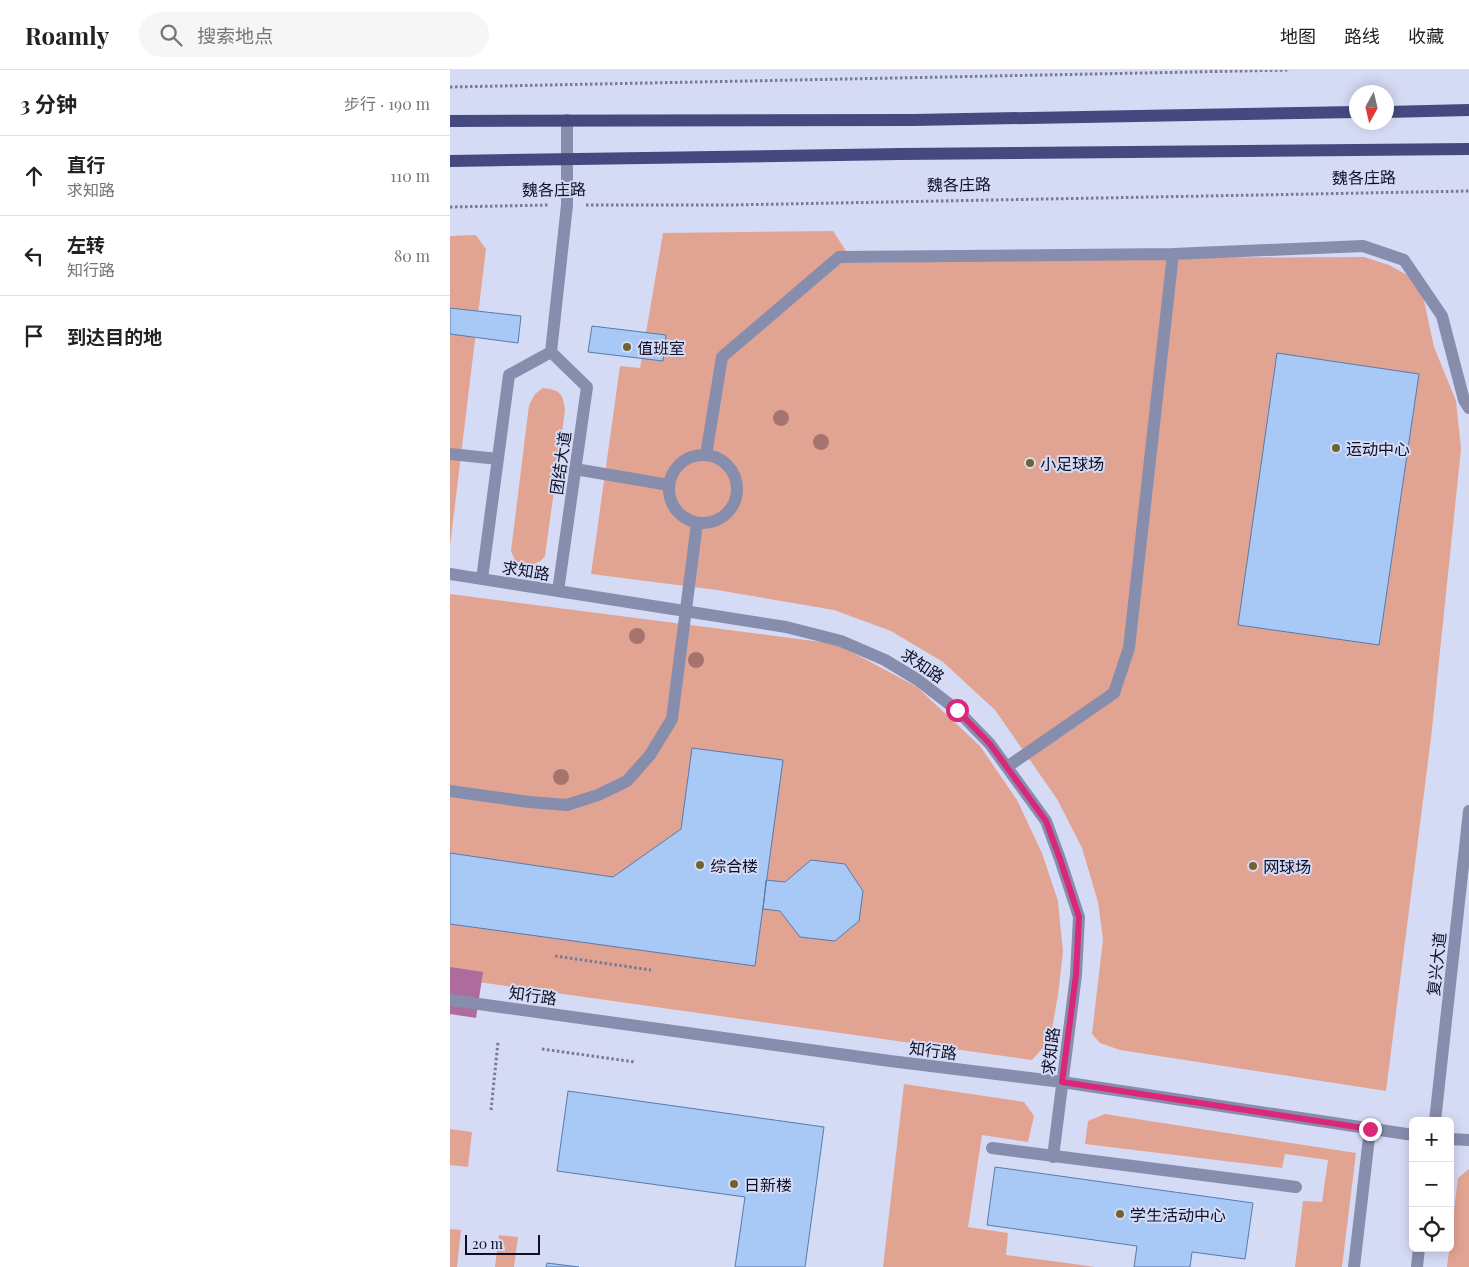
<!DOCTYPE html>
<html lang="zh">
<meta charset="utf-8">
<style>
body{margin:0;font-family:"Playfair Display","Noto Sans SC",serif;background:#f6f6f6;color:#222}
.controls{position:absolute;right:15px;bottom:15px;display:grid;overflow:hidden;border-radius:8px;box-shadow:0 2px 12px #0003}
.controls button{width:45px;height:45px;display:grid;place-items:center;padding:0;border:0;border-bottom:1px solid #e0e0e0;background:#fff;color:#222;font:25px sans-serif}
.compass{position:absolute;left:899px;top:15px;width:45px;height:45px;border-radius:50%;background:#fff;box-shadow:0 2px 12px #0003;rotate:188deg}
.scale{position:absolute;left:15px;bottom:12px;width:75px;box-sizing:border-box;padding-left:5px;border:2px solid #0d0f26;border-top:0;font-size:14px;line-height:18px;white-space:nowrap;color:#0d0f26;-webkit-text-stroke:4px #d6dbf5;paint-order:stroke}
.stop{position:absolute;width:15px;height:15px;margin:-11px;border:4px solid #db2777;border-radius:50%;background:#fff}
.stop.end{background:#db2777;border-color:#fff;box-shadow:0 1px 5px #0008}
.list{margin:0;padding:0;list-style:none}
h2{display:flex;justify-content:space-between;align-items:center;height:65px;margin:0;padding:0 20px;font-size:21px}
h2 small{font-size:16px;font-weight:400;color:#767676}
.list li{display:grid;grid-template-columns:32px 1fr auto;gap:15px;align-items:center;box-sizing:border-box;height:80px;padding:0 20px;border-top:1px solid #e0e0e0}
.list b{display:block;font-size:19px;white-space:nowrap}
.list p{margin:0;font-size:16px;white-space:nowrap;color:#767676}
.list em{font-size:16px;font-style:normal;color:#767676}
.icon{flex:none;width:28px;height:28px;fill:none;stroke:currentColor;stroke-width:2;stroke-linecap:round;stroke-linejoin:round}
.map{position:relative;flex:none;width:1019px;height:1197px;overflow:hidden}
header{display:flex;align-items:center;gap:30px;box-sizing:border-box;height:70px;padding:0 25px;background:#fff;border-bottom:1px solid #e0e0e0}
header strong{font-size:24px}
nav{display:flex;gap:28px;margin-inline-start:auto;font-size:18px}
.search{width:350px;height:45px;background:#f6f6f6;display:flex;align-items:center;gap:12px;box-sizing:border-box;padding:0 18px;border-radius:28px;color:#767676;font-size:19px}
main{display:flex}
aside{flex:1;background:#fff}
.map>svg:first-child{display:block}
.green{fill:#e2a492}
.water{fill:#ad6c9c}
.building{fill:#a8c8f6;stroke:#557baf}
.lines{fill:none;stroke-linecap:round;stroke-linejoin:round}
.path{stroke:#777a93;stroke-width:3;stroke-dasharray:2.5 2.5;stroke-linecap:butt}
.minor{stroke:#878dac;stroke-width:12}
.major{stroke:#444a80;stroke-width:12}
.tree{fill:#a6746e}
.route{stroke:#db2777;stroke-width:6}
.poi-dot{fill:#6f6431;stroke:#d6dbf5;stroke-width:2}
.labels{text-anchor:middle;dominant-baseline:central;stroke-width:4;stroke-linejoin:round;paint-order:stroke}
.street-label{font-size:16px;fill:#0d0f26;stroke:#d6dbf5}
.poi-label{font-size:16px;fill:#0d0f26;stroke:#d6dbf5;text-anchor:start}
</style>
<header>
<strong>Roamly</strong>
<div class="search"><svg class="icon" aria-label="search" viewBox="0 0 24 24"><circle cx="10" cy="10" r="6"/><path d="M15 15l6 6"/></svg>搜索地点</div>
<nav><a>地图</a><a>路线</a><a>收藏</a></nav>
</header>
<main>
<aside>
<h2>3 分钟<small>步行 · 190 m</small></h2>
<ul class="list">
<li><svg class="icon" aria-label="ahead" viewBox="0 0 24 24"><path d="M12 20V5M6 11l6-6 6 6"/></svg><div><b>直行</b><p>求知路</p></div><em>110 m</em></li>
<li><svg class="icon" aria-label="left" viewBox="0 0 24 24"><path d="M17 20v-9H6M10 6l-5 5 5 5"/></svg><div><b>左转</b><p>知行路</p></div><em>80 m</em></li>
<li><svg class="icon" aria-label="arrive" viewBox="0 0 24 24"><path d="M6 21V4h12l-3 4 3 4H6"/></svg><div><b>到达目的地</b></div></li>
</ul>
</aside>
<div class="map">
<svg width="1019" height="1197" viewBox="0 0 1019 1197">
<rect width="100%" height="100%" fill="#d6dbf5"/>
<path class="green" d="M383,161L404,193L664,188L914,187L939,195L959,206L973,226L984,277L1006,331L1011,379L981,668L936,1021L670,980L650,973L642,964L653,869L648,832L632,778L607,729L545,640L493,592L441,561L384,540L267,520L141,504L170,296L190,298L213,163Z
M26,165L36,179L0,476V166Z
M93,318C110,320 113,323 115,340L95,486C87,497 76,496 65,491L61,481L79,335L85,324Z
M0,524L387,574L467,617L530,676L567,730L592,783L608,831L613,882L608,925L600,970L582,990L0,908Z
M454,1014L574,1032L584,1046L578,1072L532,1065L518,1157L558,1163L556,1185L646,1197H433Z
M655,1044L906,1083L892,1197H845L853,1131L872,1132L878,1090L835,1084L832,1098L635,1074L638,1051Z
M0,1059L22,1062L18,1097L0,1095Z
M1019,1099V1197H997L1008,1108Z
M0,1159L11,1160L7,1197H0Z
M49,1165L68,1167L64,1197H45Z"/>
<path class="water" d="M0,897L33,902L26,948L0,944Z"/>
<path class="building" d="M0,238L71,246L68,273L0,264Z
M142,256L216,265L213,291L138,282Z
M827,283L969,304L929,575L788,555Z
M242,678L333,690L305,896L0,854V783L163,807L231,759Z
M361,790L395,794L413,821L409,851L385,871L350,867L330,841L313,839L316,810L335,812Z
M118,1021L374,1057L355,1197H285L295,1127L107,1101Z
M545,1097L803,1133L795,1189L742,1182L740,1197H684L687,1176L537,1155Z
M97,1193L129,1197H96Z"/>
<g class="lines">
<path class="path" d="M0,17L840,0
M136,135H280L1019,121
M0,137L99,135
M105,886L201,900
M92,979L185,992
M41,1040L48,972"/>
<path class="minor" d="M101,282L137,317L108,521
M101,282L117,135V50
M0,384L48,389
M219 419a34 34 0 1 1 68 0a34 34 0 1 1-68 0Z
M256,385L272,287L389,187L723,184L913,176L954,190L992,246L1014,330L1019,338
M125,399L219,415
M0,504L336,557L391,571L435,590L468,610L507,640L540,674L596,751L610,789L629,847L626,905L603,1087
M32,509L59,305L101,282
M557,697L664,623L679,578L723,184
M0,721L79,732L117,735L148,725L177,711L200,685L222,649L247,453
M0,930L440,991L612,1012L963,1065
M985,1051L1019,741
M1000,1069L1019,1070
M542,1078L846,1117
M904,1197L920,1059
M967,1197L969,1178"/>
<path class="major" d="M936,42L1019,40
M0,51L463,50L906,42
M0,91L451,84L1019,79"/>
</g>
<g class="tree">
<circle cx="331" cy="348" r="8"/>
<circle cx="371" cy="372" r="8"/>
<circle cx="187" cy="566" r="8"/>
<circle cx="246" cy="590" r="8"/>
<circle cx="111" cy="707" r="8"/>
</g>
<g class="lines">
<path class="route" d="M507,640L540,674L596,751L610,789L629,847L626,905L612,1012L920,1059"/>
</g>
<g class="poi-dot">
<circle cx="177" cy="277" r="5"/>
<circle cx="886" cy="378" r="5"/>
<circle cx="580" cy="393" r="5"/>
<circle cx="250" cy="795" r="5"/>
<circle cx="803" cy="796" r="5"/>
<circle cx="284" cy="1114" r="5"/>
<circle cx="670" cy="1144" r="5"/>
</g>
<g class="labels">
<g class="street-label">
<text transform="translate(914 107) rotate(-1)">魏各庄路</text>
<text transform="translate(509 114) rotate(-1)">魏各庄路</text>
<text transform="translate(104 119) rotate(-1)">魏各庄路</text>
<text transform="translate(110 393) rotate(-82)">团结大道</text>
<text transform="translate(76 500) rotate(9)">求知路</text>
<text transform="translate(473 595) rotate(34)">求知路</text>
<text transform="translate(986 894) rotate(-84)">复兴大道</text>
<text transform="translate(83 925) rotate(8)">知行路</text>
<text transform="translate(483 980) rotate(7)">知行路</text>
<text transform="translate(600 981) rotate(-83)">求知路</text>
</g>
<g class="poi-label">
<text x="187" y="277">值班室</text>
<text x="896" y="378">运动中心</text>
<text x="590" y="393">小足球场</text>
<text x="260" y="795">综合楼</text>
<text x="813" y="796">网球场</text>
<text x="294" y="1114">日新楼</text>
<text x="680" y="1144">学生活动中心</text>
</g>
</g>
</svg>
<div class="controls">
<button>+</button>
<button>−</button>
<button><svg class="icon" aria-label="locate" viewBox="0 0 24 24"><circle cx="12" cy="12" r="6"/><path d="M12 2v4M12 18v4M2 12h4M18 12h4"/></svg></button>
</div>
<svg class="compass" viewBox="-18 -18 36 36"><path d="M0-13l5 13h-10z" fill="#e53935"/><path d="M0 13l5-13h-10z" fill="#767676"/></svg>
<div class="scale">20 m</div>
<div class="stop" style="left:507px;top:640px"></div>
<div class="stop end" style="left:920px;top:1059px"></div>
</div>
</main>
